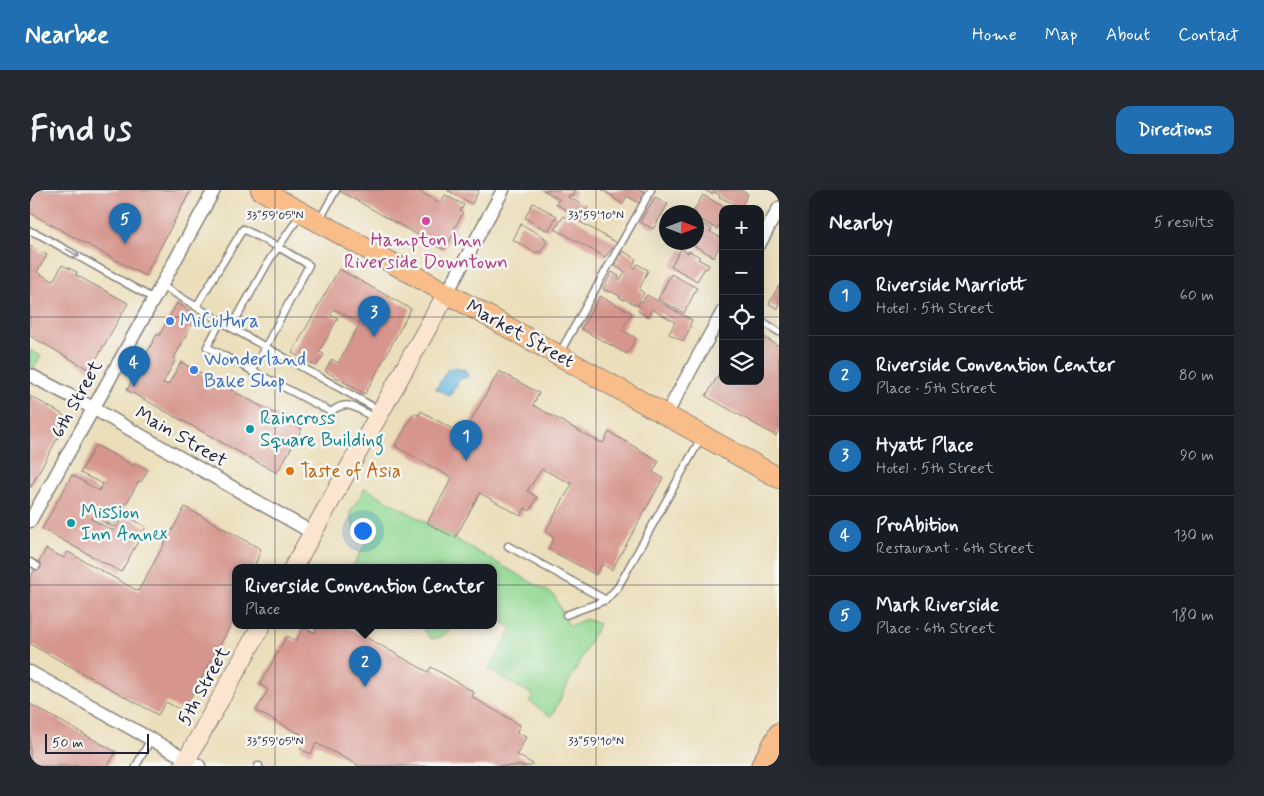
<!DOCTYPE html>
<meta charset="utf-8">
<style>
body{margin:0;font-family:Mynerve,sans-serif;background:#242831;color:#f1f3f6}
.controls{position:absolute;right:15px;top:15px;display:grid;overflow:hidden;border-radius:10px;box-shadow:0 5px 20px #0002}
.controls button{width:45px;height:45px;display:grid;place-items:center;padding:0;border:0;border-bottom:1px solid #363941;background:#171b24;color:#f1f3f6;font:25px sans-serif}
.compass{position:absolute;left:629px;top:15px;width:45px;height:45px;border-radius:50%;background:#171b24;box-shadow:0 5px 20px #0002;rotate:90deg}
.scale{position:absolute;left:15px;bottom:12px;width:104px;box-sizing:border-box;padding-left:5px;border:2px solid #22223b;border-top:0;font-size:14px;line-height:18px;white-space:nowrap;color:#22223b;-webkit-text-stroke:4px #f6f6f2;paint-order:stroke}
.you{position:absolute;left:332px;top:340px;width:18px;height:18px;margin:-12px;border:4px solid #fff;border-radius:50%;background:#1a73e8;box-shadow:0 0 0 8px #1a73e833}
.badge{display:grid;place-items:center;width:32px;height:32px;border-radius:50%;background:#1f6fb2;color:#fff;font-size:16px;font-weight:700}
.pin{position:absolute;translate:-50% -41px;filter:drop-shadow(0 1px 2px #0008)}
.pin::after{content:'';position:absolute;top:26px;width:18px;height:15px;background:inherit;clip-path:polygon(0 0,100% 0,50% 100%)}
.popup{position:absolute;left:202px;top:374px;width:265px;height:65px;box-sizing:border-box;display:grid;place-content:center;border-radius:10px;background:#171b24;filter:drop-shadow(0 1px 4px #0005);font-size:16px;white-space:nowrap;color:#9ea1a6}
.popup b{font-size:19px;color:#f1f3f6}
.popup::after{content:'';position:absolute;left:50%;top:100%;margin-left:-10px;border:10px solid transparent;border-top-color:#171b24}
.list{margin:0;padding:0;list-style:none}
h2{display:flex;justify-content:space-between;align-items:center;height:65px;margin:0;padding:0 20px;font-size:21px}
h2 small{font-size:16px;font-weight:400;color:#9ea1a6}
.list li{display:grid;grid-template-columns:32px 1fr auto;gap:15px;align-items:center;box-sizing:border-box;height:80px;padding:0 20px;border-top:1px solid #363941}
.list b{display:block;font-size:19px;white-space:nowrap}
.list p{margin:0;font-size:16px;white-space:nowrap;color:#9ea1a6}
.list em{font-size:16px;font-style:normal;color:#9ea1a6}
.icon{flex:none;width:28px;height:28px;fill:none;stroke:currentColor;stroke-width:2;stroke-linecap:round;stroke-linejoin:round}
.map{position:relative;flex:none;width:749px;height:576px;overflow:hidden;border-radius:15px}
header{display:flex;align-items:center;gap:30px;box-sizing:border-box;height:70px;padding:0 25px;background:#1f6fb2;color:#fff}
header strong{font-size:24px}
nav{display:flex;gap:28px;margin-inline-start:auto;font-size:18px}
.intro{display:flex;align-items:center;justify-content:space-between;box-sizing:border-box;height:120px;padding:0 30px}
h1{margin:0;font-size:35px}
.button{padding:12px 22px;border-radius:15px;background:#1f6fb2;color:#fff;font-size:18px;font-weight:700}
main{display:flex;gap:30px;padding:0 30px}
aside{flex:1;background:#171b24;border-radius:15px;box-shadow:0 5px 20px #0002}
.map>svg:first-child{display:block}
.green{fill:#92d993;stroke:#5a7e67}
.water{fill:#62b4dd;stroke:#426b8c}
.building{fill:#d6968e}
.lines{fill:none;stroke-linecap:round;stroke-linejoin:round}
.lane-casing{stroke:#86807a;stroke-width:9}
.street-casing{stroke:#86807a;stroke-width:15}
.secondary-casing{stroke:#86807a;stroke-width:20}
.primary-casing{stroke:#86807a;stroke-width:22}
.lane{stroke:#fff;stroke-width:6}
.street{stroke:#fff;stroke-width:12}
.secondary{stroke:#fce5d0;stroke-width:18}
.primary{stroke:#f8bd89;stroke-width:20}
.oneway{stroke:#9c9ca7}
.ticks{fill:none;stroke:#22223b;stroke-width:1;stroke-opacity:0.45}
.hotel-dot{fill:#d1479c;stroke:#f6f6f2;stroke-width:2}
.shop-dot{fill:#3f7fe0;stroke:#f6f6f2;stroke-width:2}
.culture-dot{fill:#0f9aa8;stroke:#f6f6f2;stroke-width:2}
.food-dot{fill:#e8710a;stroke:#f6f6f2;stroke-width:2}
.labels{text-anchor:middle;dominant-baseline:central;stroke-width:5;stroke-linejoin:round;paint-order:stroke}
.hotel-label{font-size:19px;fill:#b23c85;stroke:#f6f6f2}
.shop-label{font-size:19px;fill:#366cbe;stroke:#f6f6f2;text-anchor:start}
.street-label{font-size:19px;fill:#22223b;stroke:#f6f6f2}
.culture-label{font-size:19px;fill:#0d838f;stroke:#f6f6f2;text-anchor:start}
.food-label{font-size:19px;fill:#c56008;stroke:#f6f6f2;text-anchor:start}
.ticks-label{font-size:12px;text-anchor:middle;fill:#22223b;stroke:#f6f6f2;stroke-width:5;stroke-linejoin:round;paint-order:stroke}
</style>
<header>
<strong>Nearbee</strong>
<nav><a>Home</a><a>Map</a><a>About</a><a>Contact</a></nav>
</header>
<div class="intro"><h1>Find us</h1><a class="button">Directions</a></div>
<main>
<div class="map">
<svg width="749" height="576" viewBox="0 0 749 576">
<rect width="100%" height="100%" fill="#f6f6f2"/>
<filter id="ink" filterUnits="userSpaceOnUse"><feTurbulence type="fractalNoise" baseFrequency=".02" numOctaves="2"/><feDisplacementMap in="SourceGraphic" scale="10" xChannelSelector="R" yChannelSelector="G"/><feConvolveMatrix kernelMatrix="1 2 1 2 8 2 1 2 1" color-interpolation-filters="sRGB"/></filter>
<filter id="wash" filterUnits="userSpaceOnUse"><feTurbulence type="fractalNoise" baseFrequency=".0096" numOctaves="4" result="noise"/><feDisplacementMap in="SourceGraphic" scale="20" xChannelSelector="R" yChannelSelector="G"/><feGaussianBlur stdDeviation="1.12" result="paint"/><feColorMatrix in="noise" values="0 0 0 0 0 0 0 0 0 0 0 0 0 0 0 0 0 1.4 0 .05"/><feComposite in="paint" operator="in"/></filter>
<g filter="url(#wash)">
<rect width="100%" height="100%" fill="#ebdeba"/>
<path class="green" d="M0,160L11,166L4,179L0,177Z
M335,298L524,405L539,436L556,429L569,434L521,527L499,511L503,505L459,480L482,438L464,427V378H322L337,351L326,345L320,323Z
M391,436H422C417,444 411,448 401,449Z"/>
<path class="water" d="M427,177L431,180L435,179L438,187L430,189L420,206L406,199L417,180Z"/>
<g id="blocks">
<path class="building" d="M0,0H161L115,86L0,23Z
M308,0H387L410,13L415,5L434,15L430,21L433,23L424,39L426,40L414,60Z
M417,0H449L442,14Z
M513,0H546L543,7L539,5L538,7L558,18L552,29L526,14L529,9Z
M572,0H611L615,2L609,13L597,6L593,14L583,8L584,7Z
M674,0H711L718,4L711,17L689,7L690,5L684,2L682,4Z
M673,5L697,19H693V35L690,33L687,39L666,27V22H663Z
M625,7L638,14L623,39L610,32Z
M503,13L527,26L518,41L495,28Z
M534,26L538,28L540,26L587,53L575,67L525,39Z
M666,30L682,39L680,42L693,49L684,67L658,52H666Z
M491,34L514,47V48L518,50L510,63L507,61L506,63L483,50Z
M0,56L17,65L7,82L23,91L32,75L47,82L46,85L98,113L60,180L0,146Z
M651,59L658,63L659,61L670,67L668,69L679,75L677,79L675,78L667,91L641,76Z
M593,61L606,69L602,78L604,79L607,74L618,80L609,100L614,103L607,116L595,109L594,110L589,107L590,106L580,101L579,102L573,99L582,82L589,86L588,89L590,90L595,82L585,76Z
M309,79L381,119L335,204L295,181L302,169L308,173L330,133L304,119L300,125L308,128L289,162L294,164L286,176L262,163Z
M641,84L667,98L654,123L628,109Z
M749,95V119L739,114Z
M617,105L662,130L659,136L661,137L653,151L639,144L645,132L622,119L618,127L608,121L610,117L608,116L610,111L612,112Z
M570,106L602,123L592,140L606,148L597,164L551,139Z
M147,113L167,125L144,168L146,169L133,193L138,195L151,172L272,239L247,283L97,200L127,144L129,146Z
M730,145L749,156V240L746,246L676,206L693,177V191H730Z
M469,181L509,203L503,215L565,250L573,253L579,242L629,271L623,282L633,288L582,380L572,374L566,385L518,359L524,348L515,342L542,294L512,279L497,301L507,307L500,321L495,318L491,326L450,303L425,348L397,333L422,288L365,256L384,223L389,225L391,221L433,245Z
M0,206L32,224L35,228L36,233L0,298Z
M66,255L104,276L105,273L118,280L111,292L109,291L83,337L63,326L61,329L84,341L94,324L116,337L91,382L12,339L42,285L69,301L73,294L50,283Z
M155,317L231,359L227,370L223,378H206V426L153,521L136,512L128,525L0,454V388L16,359L34,368L38,362L108,401Z
M284,436H306V437L316,436L398,482L401,477L444,502L442,507L490,535L486,543L496,547L487,565L503,574L501,576H327L328,575L286,553L281,564L270,559L278,548L226,521L238,500L230,494L257,446L266,451L273,437L285,443L286,441Z
M0,514L86,562L78,576H0Z"/>
</g>
</g>
<g filter="url(#ink)">
<use href="#blocks" fill-opacity="0" stroke="#86807a" stroke-width="1"/>
<g class="lines">
<g class="lane-casing">
<path id="lane" d="M290,29L306,0
M0,41L10,45L124,109
M131,95L205,140L349,220
M166,117L213,39L248,57L279,75L222,182
M730,130L749,142
M191,131L177,157L301,222C318,208 327,219 344,228
M201,138L240,69L271,24
M529,164L621,0
M478,356L576,410
M0,372L7,376
M536,425L576,410L588,397L671,248
M106,576L121,549
M228,576H229"/>
</g>
<g class="street-casing">
<path id="street" d="M730,53L749,18
M417,103L473,0
M0,185L52,212L283,343
M636,225L693,121
M0,331L63,219L184,0
M0,482L169,576"/>
</g>
<g class="secondary-casing">
<path id="secondary" d="M263,378L417,103
M153,576L231,436"/>
</g>
<g class="primary-casing">
<path id="primary" d="M231,0L749,288
M731,576L749,543"/>
</g>
<use href="#lane" class="lane"/>
<use href="#street" class="street"/>
<use href="#secondary" class="secondary"/>
<use href="#primary" class="primary"/>
</g>
<defs><path id="oneway-shaft" d="M-6 0H5M1.5-3L5.5 0L1.5 3" fill="none" stroke-width="1.6" stroke-linecap="round" stroke-linejoin="round" transform="scale(1.25)"/></defs>
<use class="oneway" href="#oneway-shaft" transform="translate(43 63) rotate(30)"/>
</g>
<path class="ticks" d="M245,0V576M566,0V576M0,127H693M730,127H749M0,395H749"/>
<circle class="hotel-dot" cx="396" cy="31" r="5"/>
<g class="shop-dot">
<circle cx="140" cy="131" r="5"/>
<circle cx="164" cy="180" r="5"/>
</g>
<g class="culture-dot">
<circle cx="220" cy="239" r="5"/>
<circle cx="41" cy="333" r="5"/>
</g>
<circle class="food-dot" cx="260" cy="281" r="5"/>
<g class="labels">
<g class="hotel-label">
<text x="396" y="50">Hampton Inn<tspan x="396" dy="22">Riverside Downtown</tspan></text>
</g>
<g class="shop-label">
<text x="150" y="131">MiCultura</text>
<text x="174" y="169">Wonderland<tspan x="174" dy="22">Bake Shop</tspan></text>
</g>
<g class="street-label">
<text transform="translate(490 144) rotate(29)">Market Street</text>
<text transform="translate(47 209) rotate(-61)">6th Street</text>
<text transform="translate(151 247) rotate(30)">Main Street</text>
<text transform="translate(174 496) rotate(-61)">5th Street</text>
</g>
<g class="culture-label">
<text x="230" y="228">Raincross<tspan x="230" dy="22">Square Building</tspan></text>
<text x="51" y="322">Mission<tspan x="51" dy="22">Inn Annex</tspan></text>
</g>
<g class="food-label">
<text x="270" y="281">Taste of Asia</text>
</g>
</g>
<g class="ticks-label">
<text x="245" y="29">33°59'05"N</text>
<text x="566" y="29">33°59'10"N</text>
<text x="245" y="555">33°59'05"N</text>
<text x="566" y="555">33°59'10"N</text>
</g>
</svg>
<div class="controls">
<button>+</button>
<button>−</button>
<button><svg class="icon" aria-label="locate" viewBox="0 0 24 24"><circle cx="12" cy="12" r="6"/><path d="M12 2v4M12 18v4M2 12h4M18 12h4"/></svg></button>
<button><svg class="icon" aria-label="layers" viewBox="0 0 24 24"><path d="M12 4l9 5-9 5-9-5zM3 14l9 5 9-5"/></svg></button>
</div>
<svg class="compass" viewBox="-18 -18 36 36"><path d="M0-13l5 13h-10z" fill="#e53935"/><path d="M0 13l5-13h-10z" fill="#9ea1a6"/></svg>
<div class="scale">50 m</div>
<div class="you"></div>
<div class="pin badge" style="left:436px;top:271px">1</div>
<div class="pin badge" style="left:335px;top:497px">2</div>
<div class="popup"><b>Riverside Convention Center</b>Place</div>
<div class="pin badge" style="left:344px;top:147px">3</div>
<div class="pin badge" style="left:104px;top:197px">4</div>
<div class="pin badge" style="left:95px;top:54px">5</div>
</div>
<aside>
<h2>Nearby<small>5 results</small></h2>
<ul class="list">
<li><span class="badge">1</span><div><b>Riverside Marriott</b><p>Hotel · 5th Street</p></div><em>60 m</em></li>
<li><span class="badge">2</span><div><b>Riverside Convention Center</b><p>Place · 5th Street</p></div><em>80 m</em></li>
<li><span class="badge">3</span><div><b>Hyatt Place</b><p>Hotel · 5th Street</p></div><em>90 m</em></li>
<li><span class="badge">4</span><div><b>ProAbition</b><p>Restaurant · 6th Street</p></div><em>130 m</em></li>
<li><span class="badge">5</span><div><b>Mark Riverside</b><p>Place · 6th Street</p></div><em>180 m</em></li>
</ul>
</aside>
</main>
